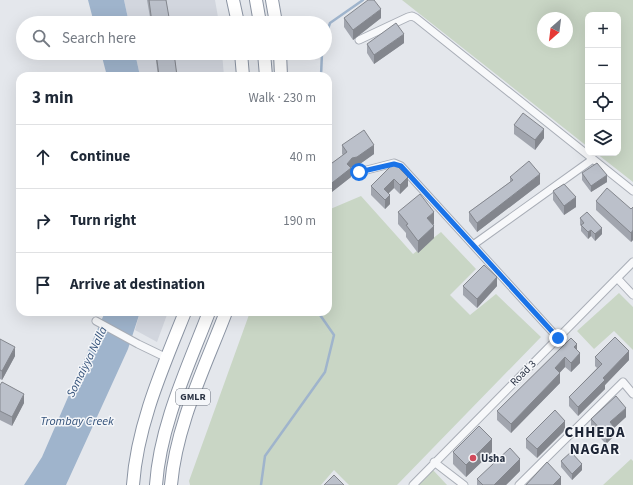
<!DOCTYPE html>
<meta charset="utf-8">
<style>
body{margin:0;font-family:"Source Sans 3",sans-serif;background:#f6f6f7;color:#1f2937}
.controls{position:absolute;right:12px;top:12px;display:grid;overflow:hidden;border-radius:8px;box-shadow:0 4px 16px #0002}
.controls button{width:36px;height:36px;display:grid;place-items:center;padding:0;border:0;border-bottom:1px solid #e0e1e3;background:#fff;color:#1f2937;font:20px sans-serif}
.compass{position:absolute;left:537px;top:12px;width:36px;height:36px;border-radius:50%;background:#fff;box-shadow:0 4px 16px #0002;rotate:208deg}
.stop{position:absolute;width:12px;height:12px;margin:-9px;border:3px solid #1a73e8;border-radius:50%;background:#fff}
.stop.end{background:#1a73e8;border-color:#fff;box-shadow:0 1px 4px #0008}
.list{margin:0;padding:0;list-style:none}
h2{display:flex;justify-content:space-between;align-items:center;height:52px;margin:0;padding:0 16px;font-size:17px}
h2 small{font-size:13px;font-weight:400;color:#747a83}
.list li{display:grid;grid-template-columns:26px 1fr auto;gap:12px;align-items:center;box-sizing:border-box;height:64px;padding:0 16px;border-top:1px solid #e0e1e3}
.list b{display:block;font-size:15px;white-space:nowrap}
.list em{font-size:13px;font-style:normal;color:#747a83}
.icon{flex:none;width:22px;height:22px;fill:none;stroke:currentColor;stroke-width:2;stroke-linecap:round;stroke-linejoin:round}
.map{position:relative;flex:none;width:633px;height:485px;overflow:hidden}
.search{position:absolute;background:#fff;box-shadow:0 4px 16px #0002;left:16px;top:16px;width:316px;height:44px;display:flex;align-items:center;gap:10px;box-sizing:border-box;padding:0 14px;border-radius:22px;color:#747a83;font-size:15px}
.panel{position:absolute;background:#fff;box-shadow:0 4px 16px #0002;left:16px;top:72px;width:316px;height:244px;border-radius:12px}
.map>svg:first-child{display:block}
.built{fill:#d2d6de}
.green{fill:#c9d6c5;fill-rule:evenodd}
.water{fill:#9fb4cc}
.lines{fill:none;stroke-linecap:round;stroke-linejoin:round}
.stream{stroke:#9fb4cc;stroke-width:2.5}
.minor-casing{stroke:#a9aeb7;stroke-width:9}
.trunk-casing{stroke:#8b94a3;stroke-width:14}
.minor{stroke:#f7f8fa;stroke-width:7}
.trunk{stroke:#fff;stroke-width:12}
.wall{fill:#a1a5ae}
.shaded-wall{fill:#83868d}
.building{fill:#bbc0ca;stroke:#83868d}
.route{stroke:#1a73e8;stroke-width:5}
.poi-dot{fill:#d1495b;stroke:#f4f6f9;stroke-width:1.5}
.labels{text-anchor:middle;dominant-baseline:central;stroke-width:3;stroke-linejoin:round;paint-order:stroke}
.shield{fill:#f4f6f9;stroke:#676e7b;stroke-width:1}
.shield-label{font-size:10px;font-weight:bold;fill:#2b3445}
.street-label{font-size:11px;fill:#2b3445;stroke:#f4f6f9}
.poi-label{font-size:11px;font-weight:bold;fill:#2b3445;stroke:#f4f6f9;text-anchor:start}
.water-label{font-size:12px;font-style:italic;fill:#34527a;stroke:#f4f6f9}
.district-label{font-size:15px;font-weight:bold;letter-spacing:1px;fill:#1d2536;stroke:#f4f6f9}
</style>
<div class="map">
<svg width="633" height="485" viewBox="0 0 633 485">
<rect width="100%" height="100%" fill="#e4e7ec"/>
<path class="built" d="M124,0H215L219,23H129Z
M135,53H222L224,76H140Z
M140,312H168L157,342L135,330Z"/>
<path class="green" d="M402,0H633V182L596,153H618V15H588V147ZM543,18H567V42H543Z
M361,196L413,254L441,232L476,269L450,295L470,315L496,294L541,337L397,485H349L334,470L321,485H190L189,481L250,312H328V210Z
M619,293L633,307V350L614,331L594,349L577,331Z
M631,459L633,461V485H603Z
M433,470L447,485H418Z"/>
<path class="water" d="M88,0H124L129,23H94Z
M101,53H135L140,76H107Z
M105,312H140L128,349L66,485H24L42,457Z"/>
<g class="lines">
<path class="stream" d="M325,38L330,23L363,0
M321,76L322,53
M261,485L265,456L325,372L334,335L318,312"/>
<g class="minor-casing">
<path id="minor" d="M359,40L408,17L412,16L416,18L633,191
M355,171L359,172L394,163L401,166L558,338
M473,245L593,159
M617,278L633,295
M96,321L138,344L167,358
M434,462L464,485
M413,485L633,262
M519,485L623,382L633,394"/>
</g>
<g class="trunk-casing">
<path id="trunk" d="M233,0L238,23
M256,0L260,23
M272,0L276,23
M241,53L243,76
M264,53L266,76
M280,53L281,76
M133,485C137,425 163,367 185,312
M156,485C160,425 188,367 209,312
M171,485C176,425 205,367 226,312"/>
</g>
<use href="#minor" class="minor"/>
<use href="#trunk" class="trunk"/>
</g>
<path class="wall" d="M147,0H166L170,23H151Z
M344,18H381L353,40L344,27Z
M404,43L374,64L367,53V44Z
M155,53H174L177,76H158Z
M514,125L544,138L535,150L514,134Z
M342,145L374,154L357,166L352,167L351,168V177L328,195V166L343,155L342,154Z
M394,163L408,186L400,194L394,188L388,193L390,204L385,209L371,195V186Z
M582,173L607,182L591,192L582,180Z
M510,177L540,184L477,232L469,221V212L510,182Z
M553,191L576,207L564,215L553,200Z
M596,201L631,209L633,207V240L631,242L596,210Z
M398,212L434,224L433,225L434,238L418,253L406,237V233L398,224Z
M580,218L602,234L595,241L591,236L588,239L581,231V226L580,225Z
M463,286H497L477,308L463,295Z
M571,338L577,350L580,363L571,372L565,367L559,373L560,383L511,433L497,420V411Z
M0,339L15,356L2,380L0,379Z
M595,357L629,360L605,385V389L578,416L569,406V397L597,368L595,366Z
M0,385L24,403L12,426L0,420Z
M626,417L614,428V436L606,444L591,428V419Z
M565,430L537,458L526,448V439Z
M453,452H492L466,477L453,464Z
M561,461L582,470L572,480L561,467Z
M520,471L506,485H477V479Z"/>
<path class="shaded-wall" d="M381,9V18L353,40V30Z
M404,34V43L374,64V55Z
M544,129V138L535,150V140Z
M374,145V154L357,166L352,167L351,168V177L328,195V186L352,158Z
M540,174V184L477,232V223Z
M607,175V182L591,192V186Z
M408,177V186L400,194V185Z
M394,179V188L384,198V189Z
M390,195V204L385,209V200Z
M576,197V207L564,215V206Z
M434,212V224L427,230V218Z
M434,226V238L418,253V241Z
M602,228V234L595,241V234Z
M591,230V236L588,239V232Z
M633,230V240L631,242V233Z
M497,277V286L477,308V299Z
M577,344V353L574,347Z
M15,347V356L2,380V371Z
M629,351V360L605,385V389L578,416V407L603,378Z
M580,353V363L571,372V363Z
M565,357V367L555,378V368Z
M560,373V383L511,433V424Z
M24,394V403L12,426V417Z
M626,408V417L614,428V436L606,444V435L610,422Z
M565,421V430L537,458V449Z
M492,439V452L466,477V465Z
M520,459V471L506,485H494Z
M582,464V470L572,480V474Z
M561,477V485H553Z"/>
<path class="building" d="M149,0H166L170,23H152Z
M368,0H374L381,9L353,30L344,18Z
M396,23L404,34L374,55L367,44Z
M156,53H174L177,76H159Z
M523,113L544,129L535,140L514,125Z
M364,130L374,145L357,157L352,158L347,164L351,168L328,186V166L347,152L342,145Z
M529,161L540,174L477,223L469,212L513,180L510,177Z
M394,163L408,177L400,185L394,179L384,189L390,195L385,200L371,186Z
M597,163L607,175L591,186L582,173Z
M564,184L576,197L564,206L553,191Z
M607,188L631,209L633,207V230L631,233L596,201Z
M420,194L434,212L427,218L434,226L418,241L406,225L408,224L398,212Z
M587,212L602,228L595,234L591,230L588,232L581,225L584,223L580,218Z
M484,265L497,277L477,299L463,286Z
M615,337L629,351L603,378L605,380L578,407L569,397L602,364L595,357Z
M571,338L577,344L574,347L580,353L571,363L565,357L555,368L560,373L511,424L497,411Z
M0,339L15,347L2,371L0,370Z
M2,382L24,394L12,417L0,411V385Z
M616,396L626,408L610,422L614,427L606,435L591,419Z
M555,410L565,421L537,449L526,439Z
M479,426L492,439L466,465L453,452Z
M510,448L520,459L494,485H483L477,479Z
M571,452L582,464L572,474L561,461Z
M547,462L561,477L553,485H526Z
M334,475L344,485H324Z"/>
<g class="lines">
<path class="route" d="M359,172L394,164L401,166L558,338"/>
</g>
<circle class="poi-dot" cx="473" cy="458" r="4"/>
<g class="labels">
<rect class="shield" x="176" y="389" width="34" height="16" rx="3"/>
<g class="shield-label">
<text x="193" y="397">GMLR</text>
</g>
<g class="street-label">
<text transform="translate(523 373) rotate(-45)">Road 3</text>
</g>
<g class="poi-label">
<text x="481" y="458">Usha</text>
</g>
<g class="water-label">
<text transform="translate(87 362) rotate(-64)">Somaiyya Nalla</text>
<text x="77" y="421">Trombay Creek</text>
</g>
<g class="district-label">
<text x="595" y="432">CHHEDA<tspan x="595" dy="17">NAGAR</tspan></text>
</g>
</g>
</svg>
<div class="controls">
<button>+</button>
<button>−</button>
<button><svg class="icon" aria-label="locate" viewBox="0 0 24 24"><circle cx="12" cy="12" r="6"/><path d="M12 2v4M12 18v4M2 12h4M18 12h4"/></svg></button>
<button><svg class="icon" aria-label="layers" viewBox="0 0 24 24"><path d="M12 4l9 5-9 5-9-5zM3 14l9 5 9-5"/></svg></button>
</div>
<svg class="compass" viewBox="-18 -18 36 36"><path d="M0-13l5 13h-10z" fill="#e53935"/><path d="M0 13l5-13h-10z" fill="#747a83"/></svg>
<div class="stop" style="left:359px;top:172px"></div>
<div class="stop end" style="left:558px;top:338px"></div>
<div class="search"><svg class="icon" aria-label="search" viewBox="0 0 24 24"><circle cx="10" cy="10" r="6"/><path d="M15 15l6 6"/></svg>Search here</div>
<section class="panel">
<h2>3 min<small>Walk · 230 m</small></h2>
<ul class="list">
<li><svg class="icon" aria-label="ahead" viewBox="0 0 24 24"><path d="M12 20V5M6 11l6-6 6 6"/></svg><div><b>Continue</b></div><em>40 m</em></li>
<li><svg class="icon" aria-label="right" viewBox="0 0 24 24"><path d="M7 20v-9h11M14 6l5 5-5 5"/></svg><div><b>Turn right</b></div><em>190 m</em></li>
<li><svg class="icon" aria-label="arrive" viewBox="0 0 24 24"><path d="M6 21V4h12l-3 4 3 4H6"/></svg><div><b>Arrive at destination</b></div></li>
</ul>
</section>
</div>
